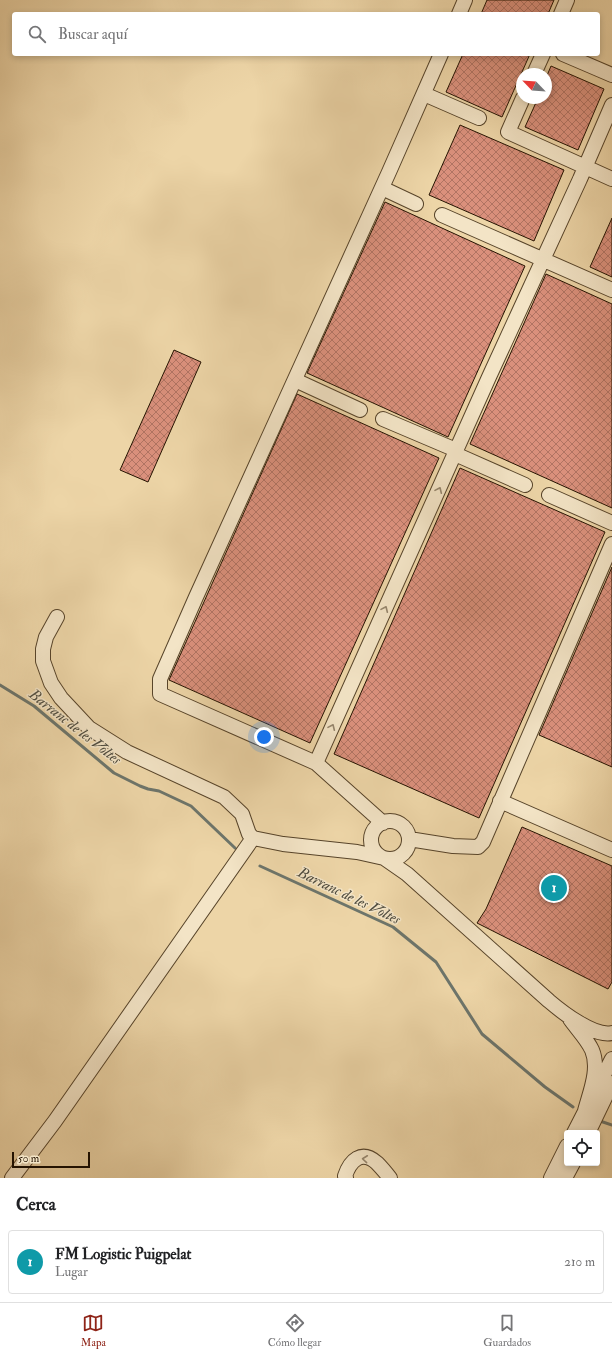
<!DOCTYPE html>
<html lang="es">
<meta charset="utf-8">
<style>
body{margin:0;font-family:"IM FELL Double Pica",serif;background:#f2f2f2;color:#202124}
.controls{position:absolute;right:12px;bottom:12px;display:grid;overflow:hidden;border-radius:4px;box-shadow:0 2px 6px #0003}
.controls button{width:36px;height:36px;display:grid;place-items:center;padding:0;border:0;border-bottom:1px solid #e0e0e0;background:#fff;color:#202124;font:20px sans-serif}
.compass{position:absolute;left:516px;top:68px;width:36px;height:36px;border-radius:50%;background:#fff;box-shadow:0 2px 6px #0003;rotate:295deg}
.scale{position:absolute;left:12px;bottom:10px;width:78px;box-sizing:border-box;padding-left:4px;border:2px solid #251301;border-top:0;font-size:11px;line-height:14px;white-space:nowrap;color:#251301;-webkit-text-stroke:3px #f3e4c6;paint-order:stroke}
.you{position:absolute;left:264px;top:737px;width:14px;height:14px;margin:-10px;border:3px solid #fff;border-radius:50%;background:#1a73e8;box-shadow:0 0 0 6px #1a73e833}
.badge{display:grid;place-items:center;width:26px;height:26px;border-radius:50%;background:#8f2418;color:#fff;font-size:13px;font-weight:700}
.pin{position:absolute;translate:-50% -50%;border:2px solid #fff;box-shadow:0 1px 4px #0006}
.list{margin:0;padding:0;list-style:none}
h2{display:flex;justify-content:space-between;align-items:center;height:52px;margin:0;padding:0 16px;font-size:17px}
h2 small{font-size:13px;font-weight:400;color:#757577}
.list li{display:grid;grid-template-columns:26px 1fr auto;gap:12px;align-items:center;box-sizing:border-box;height:64px;margin:0 8px 8px;padding:0 8px;border:1px solid #e0e0e0;border-radius:4px}
.list b{display:block;font-size:15px;white-space:nowrap}
.list p{margin:0;font-size:13px;white-space:nowrap;color:#757577}
.list em{font-size:13px;font-style:normal;color:#757577}
.icon{flex:none;width:22px;height:22px;fill:none;stroke:currentColor;stroke-width:2;stroke-linecap:round;stroke-linejoin:round}
.map{position:relative;flex:none;width:612px;height:1178px;overflow:hidden}
.search{position:absolute;background:#fff;box-shadow:0 2px 6px #0003;left:12px;right:12px;top:12px;height:44px;display:flex;align-items:center;gap:10px;box-sizing:border-box;padding:0 14px;border-radius:4px;color:#757577;font-size:15px}
.sheet{height:124px;background:#fff}
nav{display:flex;justify-content:space-around;align-items:center;box-sizing:border-box;height:56px;border-top:1px solid #e0e0e0;background:#fff;font-size:11px;color:#757577}
nav a{display:grid;justify-items:center;gap:2px}
nav .on{color:#8f2418}
.map>svg:first-child{display:block}
.lines{fill:none;stroke-linecap:round;stroke-linejoin:round}
.stream{stroke:#6d756b;stroke-width:3}
.building{fill:url(#building-cross-hatch);stroke:#251301}
.minor-casing{stroke:#57442a;stroke-width:16}
.minor{stroke:#f3e4c6;stroke-width:14}
.oneway{stroke:#96866d}
.labels{text-anchor:middle;dominant-baseline:central;stroke-width:3;stroke-linejoin:round;paint-order:stroke}
.water-label{font-size:15px;font-style:italic;fill:#4f4c3f;stroke:#f3e4c6}
</style>
<div class="map">
<svg width="612" height="1178" viewBox="0 0 612 1178">
<defs>
<pattern id="building-cross-hatch" width="8" height="8" patternUnits="userSpaceOnUse"><rect width="8" height="8" fill="#da907c"/><path d="M0 0l8 8M0 8l8-8" fill="none" stroke="#b17463"/></pattern>
</defs>
<rect width="100%" height="100%" fill="#edd5a7"/>
<filter id="stains"><feTurbulence type="fractalNoise" baseFrequency=".005" numOctaves="4"/><feColorMatrix values="0 0 0 0 .2 0 0 0 0 .09 0 0 0 0 .02 0 0 0 .5 -.17"/></filter>
<radialGradient id="worn" r=".72"><stop offset=".6" stop-color="#630" stop-opacity="0"/><stop offset="1" stop-color="#630" stop-opacity=".3"/></radialGradient>
<g class="lines">
<path class="stream" d="M0,685L34,706L114,773L140,786L148,789L159,791L191,806L235,848
M260,866L393,927L436,962L482,1034L545,1087L573,1107
M600,1121L612,1125"/>
</g>
<path class="building" d="M487,0H554L548,14H481Z
M463,54H530L502,117L446,92Z
M551,66L604,89L578,150L525,127L538,98H546V78Z
M460,125L564,170L534,241L429,195Z
M385,202L525,266L448,437L307,373Z
M612,218V277L590,267Z
M546,274L612,304V508L470,444Z
M174,350L201,362L148,482L120,470Z
M297,394L439,458L310,743L169,680Z
M460,468L605,532L479,818L334,754Z
M612,567V767L539,735Z
M522,827L612,866V982L608,989L477,923L486,909Z"/>
<g class="lines">
<g class="minor-casing">
<path id="minor" d="M459,14L465,0
M561,14L567,0
M563,54L612,75
M534,74L543,54
M424,94L479,118
M523,98L508,132L612,179
M382,188L416,204
M442,215L612,290
M295,380L360,410
M383,419L456,450
M455,454L525,485
M549,495L612,523
M57,617L46,637L43,649V661L51,683L61,698L89,728L127,752L224,797L242,814L249,834L253,838L283,844L357,852L384,858L407,874L549,1001C562,1012 594,1037 612,1033
M316,763L489,377L580,179L612,105
M500,801L612,850
M371 840a19 19 0 1 1 38 0a19 19 0 1 1-38 0Z
M383,823L316,763L160,694V679L196,597L389,172L441,54
M409,839L453,846L478,847L483,842L612,544
M570,1019C577,1029 587,1039 592,1050C600,1069 590,1092 585,1111
M574,1133L612,1059
M588,1133L612,1083
M12,1178L55,1121L253,838
M346,1178L345,1176C350,1161 361,1149 377,1163C382,1168 386,1173 390,1178
M551,1178L567,1146
M565,1178L573,1163"/>
</g>
<use href="#minor" class="minor"/>
</g>
<defs><path id="oneway-chevron" d="M-2-3.5L2.5 0L-2 3.5" fill="none" stroke-width="1.6" stroke-linecap="round" stroke-linejoin="round"/></defs>
<g class="oneway">
<use href="#oneway-chevron" transform="translate(439 490) rotate(-66)"/>
<use href="#oneway-chevron" transform="translate(385 609) rotate(-66)"/>
<use href="#oneway-chevron" transform="translate(332 727) rotate(-66)"/>
<use href="#oneway-chevron" transform="translate(365 1159) rotate(-174)"/>
</g>
<g class="labels">
<g class="water-label">
<text transform="translate(75 727) rotate(38)">Barranc de les Voltes</text>
<text transform="translate(349 896) rotate(26)">Barranc de les Voltes</text>
</g>
</g>
<rect width="100%" height="100%" filter="url(#stains)"/>
<rect width="100%" height="100%" fill="url(#worn)"/>
</svg>
<div class="controls">
<button><svg class="icon" aria-label="locate" viewBox="0 0 24 24"><circle cx="12" cy="12" r="6"/><path d="M12 2v4M12 18v4M2 12h4M18 12h4"/></svg></button>
</div>
<svg class="compass" viewBox="-18 -18 36 36"><path d="M0-13l5 13h-10z" fill="#e53935"/><path d="M0 13l5-13h-10z" fill="#757577"/></svg>
<div class="scale">50 m</div>
<div class="you"></div>
<div class="pin badge" style="left:554px;top:888px;background:#0f9aa8">1</div>
<div class="search"><svg class="icon" aria-label="search" viewBox="0 0 24 24"><circle cx="10" cy="10" r="6"/><path d="M15 15l6 6"/></svg>Buscar aquí</div>
</div>
<section class="sheet">
<h2>Cerca<small></small></h2>
<ul class="list">
<li><span class="badge" style="background:#0f9aa8">1</span><div><b>FM Logistic Puigpelat</b><p>Lugar</p></div><em>210 m</em></li>
</ul>
</section>
<nav>
<a class="on"><svg class="icon" aria-label="map" viewBox="0 0 24 24"><path d="M3 6l6-2 6 2 6-2v14l-6 2-6-2-6 2zM9 4v14M15 6v14"/></svg>Mapa</a>
<a><svg class="icon" aria-label="directions" viewBox="0 0 24 24"><path d="M12 3l9 9-9 9-9-9zM9 14v-3h6M13 9l2 2-2 2"/></svg>Cómo llegar</a>
<a><svg class="icon" aria-label="saved" viewBox="0 0 24 24"><path d="M7 4h10v16l-5-4-5 4z"/></svg>Guardados</a>
</nav>
